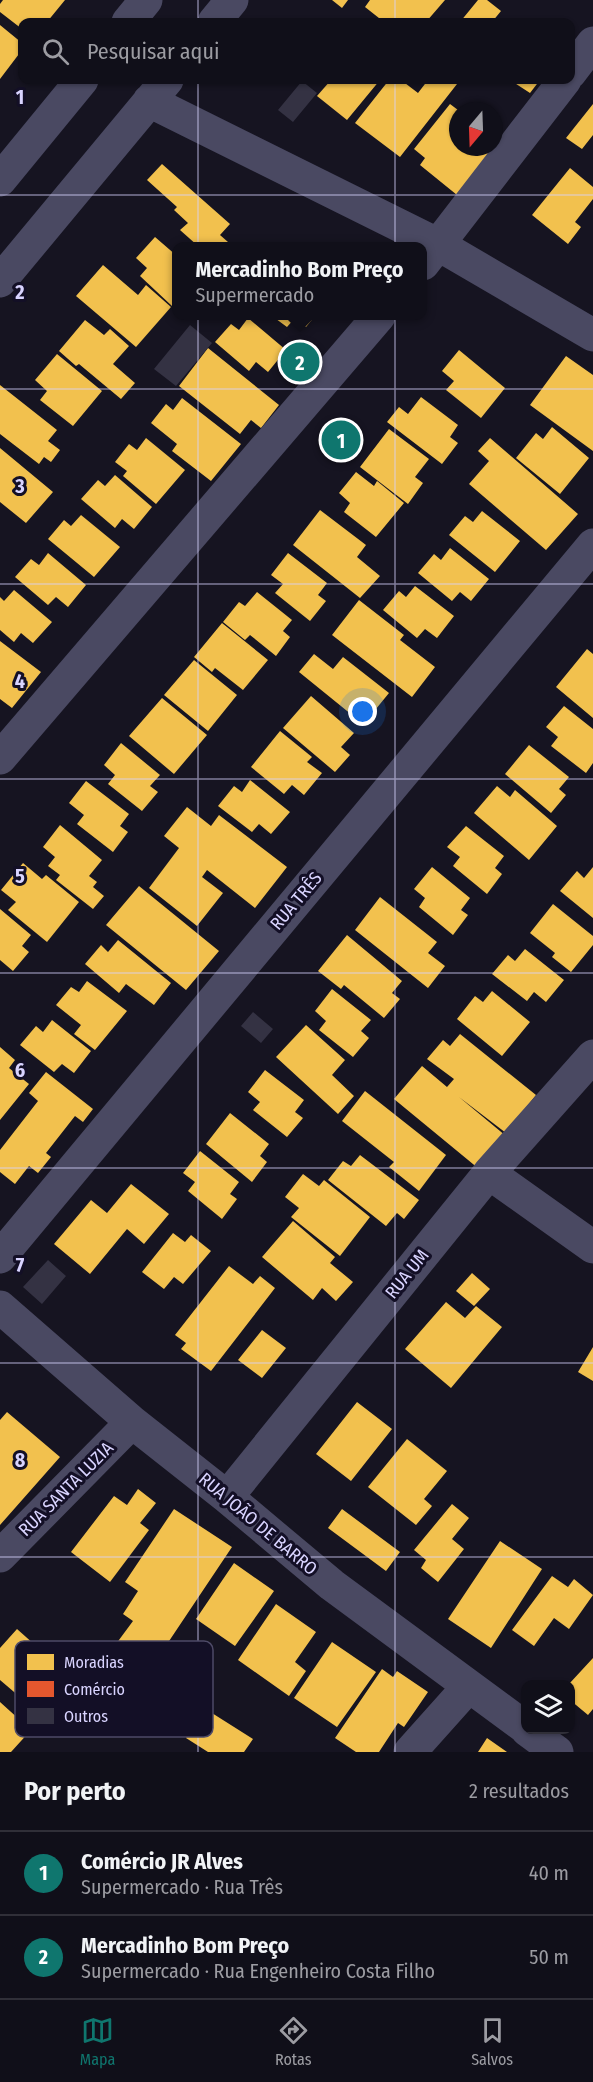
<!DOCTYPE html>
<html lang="pt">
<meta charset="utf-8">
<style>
body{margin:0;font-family:"Fira Sans Condensed",sans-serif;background:#191822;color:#f1f3f6}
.controls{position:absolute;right:18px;bottom:18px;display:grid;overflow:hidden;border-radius:12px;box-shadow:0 2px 4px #0004}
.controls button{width:54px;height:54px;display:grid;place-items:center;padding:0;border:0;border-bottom:2px solid #302f38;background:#100f19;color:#f1f3f6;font:30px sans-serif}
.compass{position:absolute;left:449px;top:102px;width:54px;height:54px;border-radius:50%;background:#100f19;box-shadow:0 2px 4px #0004;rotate:199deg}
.you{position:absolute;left:363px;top:712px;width:21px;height:21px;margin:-15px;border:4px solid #fff;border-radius:50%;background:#1a73e8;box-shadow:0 0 0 9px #1a73e833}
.badge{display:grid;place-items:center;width:39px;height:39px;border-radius:50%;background:#0f766e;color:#fff;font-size:20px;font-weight:700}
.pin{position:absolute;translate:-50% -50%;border:3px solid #fff;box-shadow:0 2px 6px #0006}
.popup{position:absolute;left:172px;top:242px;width:255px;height:78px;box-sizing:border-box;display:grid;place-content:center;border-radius:12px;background:#100f19;filter:drop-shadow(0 2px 4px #0005);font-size:20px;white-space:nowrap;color:#9c9ca2}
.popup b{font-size:22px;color:#f1f3f6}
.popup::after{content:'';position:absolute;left:50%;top:100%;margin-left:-12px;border:12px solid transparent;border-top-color:#100f19}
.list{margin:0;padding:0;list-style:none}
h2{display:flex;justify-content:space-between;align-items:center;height:78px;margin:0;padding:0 24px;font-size:26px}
h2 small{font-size:20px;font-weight:400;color:#9c9ca2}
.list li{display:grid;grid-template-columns:39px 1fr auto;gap:18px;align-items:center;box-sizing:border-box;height:84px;padding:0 24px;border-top:2px solid #302f38}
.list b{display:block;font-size:22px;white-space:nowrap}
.list p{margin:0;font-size:20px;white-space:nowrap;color:#9c9ca2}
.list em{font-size:20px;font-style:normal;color:#9c9ca2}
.icon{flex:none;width:33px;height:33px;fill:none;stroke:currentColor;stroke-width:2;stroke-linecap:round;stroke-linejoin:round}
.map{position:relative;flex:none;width:593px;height:1752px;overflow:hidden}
.search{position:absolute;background:#100f19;box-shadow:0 2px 4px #0004;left:18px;right:18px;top:18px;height:66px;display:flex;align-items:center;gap:15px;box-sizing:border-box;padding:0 21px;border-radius:12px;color:#9c9ca2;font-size:22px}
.sheet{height:246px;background:#100f19}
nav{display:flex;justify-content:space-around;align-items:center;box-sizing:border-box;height:84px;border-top:2px solid #302f38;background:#100f19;font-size:16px;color:#9c9ca2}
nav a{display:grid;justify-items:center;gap:3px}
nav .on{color:#0f766e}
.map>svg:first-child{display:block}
.homes{fill:#f2c14e}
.shops{fill:#e4572e}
.building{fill:#343243}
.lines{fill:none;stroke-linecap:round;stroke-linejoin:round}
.minor{stroke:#4a4962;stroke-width:33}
.grid{fill:none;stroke:#d9d4ff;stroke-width:1.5;stroke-opacity:0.55}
.labels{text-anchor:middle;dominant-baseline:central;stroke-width:6;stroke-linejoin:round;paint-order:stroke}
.street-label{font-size:18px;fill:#d9d4ff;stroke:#130f26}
.key{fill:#130f26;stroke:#4e4a67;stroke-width:1.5}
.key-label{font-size:16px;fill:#d9d4ff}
.grid-label{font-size:20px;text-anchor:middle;font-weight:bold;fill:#d9d4ff;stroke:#130f26;stroke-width:6;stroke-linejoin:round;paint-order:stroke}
</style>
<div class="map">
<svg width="593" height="1752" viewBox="0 0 593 1752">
<rect width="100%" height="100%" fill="#161421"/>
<path class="homes" d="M3,0H65L47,22H22V29L0,12V4Z
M332,0H348L342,8Z
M370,0H445L426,22H384L365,7Z
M478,0H487L501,11L492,22H460Z
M0,25L22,43V50L0,79Z
M331,80H380L347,120L317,96Z
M389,80H401L418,93L428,80H451L457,84L400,157L355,123Z
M510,80H540L530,93Z
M450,104L458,110V147H494V139L499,142L457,195L420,165L425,158L414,149Z
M593,104V135L582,149L566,138Z
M162,164L230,224L220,235L228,242L223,246H198L180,230L188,223L174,210L177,207L147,180Z
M570,168L593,187V199L575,222L581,227L568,244L532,215Z
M155,237L177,256V300L172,306L140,276L147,268L136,258Z
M103,265L138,295L146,285L171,307L136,347L76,296Z
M272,316H315L306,327L295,318L287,327Z
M248,318L286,350L268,372L256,362L249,371L215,342L231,324L239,330Z
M85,320L104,335L110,329L129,346L113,364L135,383L121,399L79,364L76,366L59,351Z
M208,348L279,405L261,428L251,420L240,434L179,386Z
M459,350L505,388L481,418L446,390L454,381L442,371Z
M57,354L102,391L73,426L40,400L47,391L35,380Z
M566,356L593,375V451L530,405Z
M0,385L57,430L48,441L60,450L51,462L44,457L39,464L0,434Z
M421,397L458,425L450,437L458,443L442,464L387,422L399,407L408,414Z
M182,398L241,444L211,481L172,451L177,444L151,423L166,404L173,410Z
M552,427L589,458L560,494L516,458L536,433L543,439Z
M389,429L429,459L415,477L423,483L408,504L360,467Z
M146,438L185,470L156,504L123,476L127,471L115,462L129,444L137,450Z
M490,438L578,514L546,550L469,484L489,461L478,451Z
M0,448L53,492L26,523L0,502Z
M356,472L374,486L377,481L404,503L376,537L344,512L350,503L339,493Z
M115,475L152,507L134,529L122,519L115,528L81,499L98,480L105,486Z
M320,510L366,545L357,557L380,576L360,598L293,545Z
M482,511L520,541L495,572L449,535L465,516L473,522Z
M81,515L120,547L94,577L48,539L64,520L71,526Z
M450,548L489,579L471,601L460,592L452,601L418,573L434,554L441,560Z
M48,553L86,585L68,607L56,597L48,605L15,577L31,559L39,565Z
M288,553L327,583L318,595L326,601L310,621L275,593L283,584L271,575Z
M415,586L454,616L437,638L425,629L417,638L383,610L399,591L406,597Z
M14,590L52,622L33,643L21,633L14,642L0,630V597L4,601Z
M257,592L292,620L283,631L290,637L276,656L250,635L245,640L223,622L239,602L245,606Z
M359,600L404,635L400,640L435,667L412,697L332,635Z
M222,623L268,660L243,690L215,668L212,672L194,657Z
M0,641L41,672L12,708L0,699Z
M587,649L593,654V718L556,687Z
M314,654L333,669L343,657L389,693L371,715L359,706L352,715L299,672Z
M194,660L237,695L208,731L164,695Z
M311,696L354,733L341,747L350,755L335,772L283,728Z
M162,698L207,735L174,774L129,736Z
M564,706L593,729V763L586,773L551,746L558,737L546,727Z
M280,731L312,757L307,762L322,773L304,795L292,785L284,794L251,767Z
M121,743L160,775L150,786L158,792L142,811L108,784L115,775L104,765Z
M529,745L569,777L559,789L566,795L551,813L505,774Z
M250,780L290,812L271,834L259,824L252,832L218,806L234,786L242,792Z
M86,781L129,814L120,826L128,832L113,852L77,824L84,815L69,803Z
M497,786L510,797L515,790L557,826L529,860L474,813Z
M187,807L211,826L219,815L287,867L255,908L207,870L202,877L223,893L197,926L149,888L179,848L164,836Z
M60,825L102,860L89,876L97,882L93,887L104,896L93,909L56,880L60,875L48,866L55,857L43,847Z
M466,826L504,856L495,868L502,874L487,894L453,866L460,857L447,847Z
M23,863L42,879L46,875L79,902L47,942L8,910L16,902L1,890Z
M432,867L470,898L461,910L468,915L453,935L419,907L425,898L414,889Z
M593,867V918L560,891L577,871L584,878Z
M139,886L219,951L186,990L106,925Z
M380,897L437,942L428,953L445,966L428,988L355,930Z
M553,904L593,936V945L571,972L552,957L555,953L530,933Z
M0,909L31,935L22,946L29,952L13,971L0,960Z
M347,935L402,981L392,993L400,999L384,1018L344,985L341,989L318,971Z
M118,940L171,983L154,1005L126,984L119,993L85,964L101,945L108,952Z
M525,949L564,980L546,1002L534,992L527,1001L492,974L508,955L515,961Z
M87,981L127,1011L95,1050L74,1034L81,1025L56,1005L71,987L79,992Z
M332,989L371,1020L361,1031L369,1038L353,1057L319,1030L326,1021L315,1011Z
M492,991L530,1022L502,1056L457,1019L475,996L483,1002Z
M52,1020L91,1051L74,1073L62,1064L54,1072L20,1045L36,1026L43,1032Z
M306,1025L345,1060L332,1075L354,1096L338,1114L276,1057Z
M460,1034L536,1095L506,1133L459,1097L506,1136L479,1169L394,1099L422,1066L447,1087L454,1079L427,1059L443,1040L450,1046Z
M0,1047L15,1060L9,1068L29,1084L0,1120Z
M265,1070L304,1100L295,1112L303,1118L287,1137L253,1110L260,1102L248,1092Z
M46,1072L93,1109L83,1122L75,1116L46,1153L51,1157L38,1173L29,1166L15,1184L0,1172V1150L38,1101L29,1093Z
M365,1091L446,1155L419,1191L389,1167L394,1162L342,1121Z
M230,1113L269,1144L260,1156L267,1162L252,1182L206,1144Z
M200,1151L239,1182L230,1194L237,1199L222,1219L188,1191L195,1182L183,1173Z
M360,1155L419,1200L404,1219L397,1213L386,1226L328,1180L343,1161L351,1166Z
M303,1174L319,1186L324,1180L370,1217L340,1256L291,1217L299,1208L285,1197Z
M131,1184L169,1214L144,1244L127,1229L90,1274L54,1244L91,1200L107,1213Z
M293,1221L335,1257L330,1263L353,1282L336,1301L322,1288L313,1300L262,1257Z
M173,1233L185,1242L191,1235L211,1251L183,1284L174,1277L164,1289L142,1272Z
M229,1266L253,1284L260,1276L275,1288L211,1371L181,1349L186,1343L175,1335Z
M472,1273L490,1289L474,1306L456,1291Z
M446,1302L465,1318L476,1306L502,1327L451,1388L405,1349Z
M262,1330L286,1348L262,1378L238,1360Z
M593,1347V1381L578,1372Z
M357,1402L392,1429L351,1481L316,1454Z
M7,1412L60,1457L0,1525V1420Z
M407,1439L447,1471L424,1499L432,1506L416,1525L368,1487Z
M138,1489L156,1503L140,1523L149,1530L110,1582L71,1552L114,1496L127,1505Z
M452,1504L469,1518L452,1539L464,1549L438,1582L421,1568L426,1560L414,1550Z
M174,1509L232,1547L151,1668L116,1644L133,1621L123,1614L138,1591L125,1582Z
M342,1509L400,1552L386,1571L328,1528Z
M500,1541L542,1569L491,1648L448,1619Z
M234,1563L274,1591L235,1646L196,1619Z
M552,1576L568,1587L574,1579L593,1595L569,1629L554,1618L534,1646L512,1630Z
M276,1604L316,1632L295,1662L306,1671L289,1696L238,1660Z
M17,1629L53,1661L57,1657L70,1668L34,1709L0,1680V1648Z
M332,1642L376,1672L337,1727L294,1698Z
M593,1658V1709L588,1715L570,1700V1684H569Z
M382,1669L393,1677L397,1671L428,1692L404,1727L398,1723L379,1752H356L335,1738Z
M0,1702L31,1730L11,1752H0Z
M204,1708L253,1739L244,1752H208L186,1738Z
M487,1738L507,1752H478Z"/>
<path class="shops" d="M294,345L317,365L305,379L282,359Z
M335,419L362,443L347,460L320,436Z"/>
<path class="building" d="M302,81L317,93L293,122L278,110Z
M190,325L212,343L176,386L154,369Z
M253,1012L273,1029L261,1043L241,1026Z
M48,1260L66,1276L42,1304L23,1287Z"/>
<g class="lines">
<path class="minor" d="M128,22L146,0
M214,22L232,0
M570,73L593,43
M149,101L439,245L593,335
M0,180L82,80
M423,264L565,80
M0,281L167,80
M0,758L379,316
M489,1173L593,1247
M0,1257L593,545
M0,1307L132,1422L227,1497L332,1585L526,1728
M227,1497L489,1173L593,1056
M0,1556L132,1422
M527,1730L557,1752
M410,1752L469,1686"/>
</g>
<path class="grid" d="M198,0V22M395,0V22M198,80V1752M395,80V1752M0,195H593M0,389H593M0,584H593M0,779H593M0,973H593M0,1168H593M0,1363H593M0,1557H593"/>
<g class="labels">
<g class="street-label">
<text transform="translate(296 901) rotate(-50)">RUA TRÊS</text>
<text transform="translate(407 1274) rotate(-51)">RUA UM</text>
<text transform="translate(66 1489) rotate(-45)">RUA SANTA LUZIA</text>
<text transform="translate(258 1524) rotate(40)">RUA JOÃO DE BARRO</text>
</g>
</g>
<rect x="15" y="1641" width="198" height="96" rx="9" class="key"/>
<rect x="27" y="1654" width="27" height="16" fill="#f2c14e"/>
<rect x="27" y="1681" width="27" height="16" fill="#e4572e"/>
<rect x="27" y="1708" width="27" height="16" fill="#343243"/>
<g class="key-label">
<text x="64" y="1668">Moradias</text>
<text x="64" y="1695">Comércio</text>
<text x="64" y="1722">Outros</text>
</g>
<g class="grid-label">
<text x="20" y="104">1</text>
<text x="20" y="299">2</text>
<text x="20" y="493">3</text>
<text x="20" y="688">4</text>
<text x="20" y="883">5</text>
<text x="20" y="1077">6</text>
<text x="20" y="1272">7</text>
<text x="20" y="1467">8</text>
</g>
</svg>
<div class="controls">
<button><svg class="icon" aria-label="layers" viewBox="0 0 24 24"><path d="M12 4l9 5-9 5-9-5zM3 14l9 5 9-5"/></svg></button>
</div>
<svg class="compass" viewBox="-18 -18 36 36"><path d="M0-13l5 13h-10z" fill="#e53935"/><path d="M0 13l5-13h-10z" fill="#9c9ca2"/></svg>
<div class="you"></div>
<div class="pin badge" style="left:341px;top:440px">1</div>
<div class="pin badge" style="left:300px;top:362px">2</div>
<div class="popup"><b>Mercadinho Bom Preço</b>Supermercado</div>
<div class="search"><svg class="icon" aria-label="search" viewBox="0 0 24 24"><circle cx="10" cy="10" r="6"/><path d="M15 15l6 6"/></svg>Pesquisar aqui</div>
</div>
<section class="sheet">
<h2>Por perto<small>2 resultados</small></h2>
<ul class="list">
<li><span class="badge">1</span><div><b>Comércio JR Alves</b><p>Supermercado · Rua Três</p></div><em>40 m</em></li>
<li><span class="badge">2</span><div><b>Mercadinho Bom Preço</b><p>Supermercado · Rua Engenheiro Costa Filho</p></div><em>50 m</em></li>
</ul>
</section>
<nav>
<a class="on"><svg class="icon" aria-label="map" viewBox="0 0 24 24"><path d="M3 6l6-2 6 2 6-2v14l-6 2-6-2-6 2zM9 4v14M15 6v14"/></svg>Mapa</a>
<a><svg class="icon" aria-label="directions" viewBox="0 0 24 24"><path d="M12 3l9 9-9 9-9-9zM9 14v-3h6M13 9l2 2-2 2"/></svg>Rotas</a>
<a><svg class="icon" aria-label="saved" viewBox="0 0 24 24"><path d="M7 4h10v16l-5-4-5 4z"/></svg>Salvos</a>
</nav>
